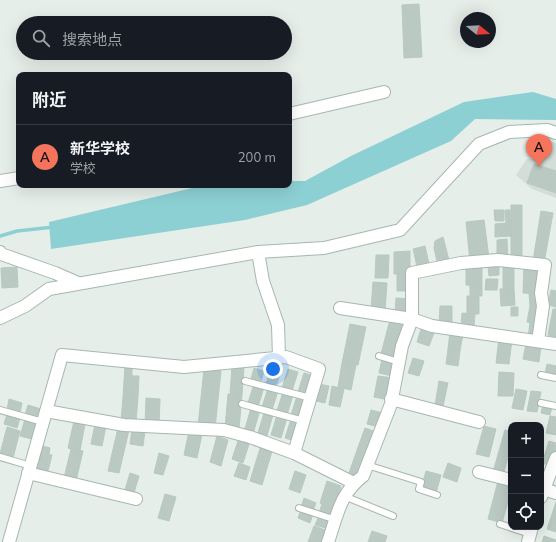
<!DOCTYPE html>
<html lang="zh">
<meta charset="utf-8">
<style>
body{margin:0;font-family:Mulish,"Noto Sans SC",sans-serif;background:#20242c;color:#f1f3f6}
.controls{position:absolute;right:12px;bottom:12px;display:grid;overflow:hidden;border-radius:8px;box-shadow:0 4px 16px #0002}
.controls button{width:36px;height:36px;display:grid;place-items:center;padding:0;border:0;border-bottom:1px solid #363941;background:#171b24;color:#f1f3f6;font:20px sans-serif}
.compass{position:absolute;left:460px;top:12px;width:36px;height:36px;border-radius:50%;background:#171b24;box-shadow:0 4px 16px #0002;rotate:108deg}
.you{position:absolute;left:273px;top:369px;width:14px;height:14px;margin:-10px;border:3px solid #fff;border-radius:50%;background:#1a73e8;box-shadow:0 0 0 6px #1a73e833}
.badge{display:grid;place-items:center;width:26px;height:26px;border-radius:50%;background:#f6735c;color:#111;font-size:13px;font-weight:700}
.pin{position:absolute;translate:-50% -33px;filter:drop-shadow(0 1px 2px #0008)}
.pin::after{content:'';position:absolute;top:21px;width:14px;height:12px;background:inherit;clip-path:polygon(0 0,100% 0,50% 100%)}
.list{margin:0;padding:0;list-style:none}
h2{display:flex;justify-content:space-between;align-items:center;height:52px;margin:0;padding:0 16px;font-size:17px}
h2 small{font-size:13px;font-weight:400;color:#9ea1a6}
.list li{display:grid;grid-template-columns:26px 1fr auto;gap:12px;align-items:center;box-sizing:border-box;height:64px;padding:0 16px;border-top:1px solid #363941}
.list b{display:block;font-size:15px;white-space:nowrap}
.list p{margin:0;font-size:13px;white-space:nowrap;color:#9ea1a6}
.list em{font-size:13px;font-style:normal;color:#9ea1a6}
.icon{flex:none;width:22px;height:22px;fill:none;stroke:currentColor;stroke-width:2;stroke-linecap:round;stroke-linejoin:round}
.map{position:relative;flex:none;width:556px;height:542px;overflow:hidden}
.search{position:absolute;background:#171b24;box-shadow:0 4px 16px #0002;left:16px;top:16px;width:276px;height:44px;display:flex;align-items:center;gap:10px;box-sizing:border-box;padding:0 14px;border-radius:22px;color:#9ea1a6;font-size:15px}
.panel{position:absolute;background:#171b24;box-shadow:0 4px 16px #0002;left:16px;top:72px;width:276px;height:116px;border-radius:8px}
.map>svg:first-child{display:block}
.built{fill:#d3ded8}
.water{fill:#8cd0d4}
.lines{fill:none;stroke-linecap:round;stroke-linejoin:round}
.stream{stroke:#8cd0d4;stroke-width:3.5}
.building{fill:#bac9c2;stroke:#b7c9c0}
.service-casing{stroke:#a7b7b0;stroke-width:8}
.minor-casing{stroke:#a7b7b0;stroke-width:14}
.service{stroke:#fff;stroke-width:6}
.minor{stroke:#fff;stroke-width:12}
</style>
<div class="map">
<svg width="556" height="542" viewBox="0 0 556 542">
<rect width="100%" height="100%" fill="#e5eee9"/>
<path class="built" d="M549,141L556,143V198L532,189L516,175L527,159H542Z"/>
<path class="water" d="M533,92L556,99V120L475,119L451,141L307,205L245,220L51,249L49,222L205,185H289V181H305L351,156L464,102Z"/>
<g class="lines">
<path class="stream" d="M0,236L17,231L54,227"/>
</g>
<path class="building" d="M419,4L422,57L404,58L402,5Z
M534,164L556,171V193L527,183Z
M511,205H522V259H511Z
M494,210H504V221H495Z
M505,210H510L511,236L495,237V224L506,223Z
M541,211L553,213L544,263L533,261Z
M484,220L489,258L470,261L466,222Z
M443,237L450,264L438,266L434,248L435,241Z
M507,239L508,258L497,259V240Z
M425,246L430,268L418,271L413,249Z
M410,251V291H397V274H394V252Z
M376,255H389L388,278H375Z
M499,265V275L489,276L488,266Z
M503,265H514V288L503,289Z
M466,266H482V286L466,285Z
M524,266L542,267L540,294L523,293Z
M17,267L18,287L2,288L1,268Z
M486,279H498L497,290H485Z
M373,282L387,283L385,311L371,310Z
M470,285L482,286V296H470Z
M514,288L515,305L501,306L500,289Z
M551,290L556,291V307L548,305Z
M529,293L540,294L538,324L527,322L530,306Z
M467,296H479V314H467Z
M396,298L411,299L409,315L395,314Z
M440,306H452V325H439Z
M511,307H518V316H511Z
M553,309H556V337L548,335Z
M462,313L475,314L474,327H461Z
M391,318L406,323L404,332L388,327Z
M530,323L538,324L536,339L528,338Z
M350,324L366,327L358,365L342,363Z
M422,326L435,330L429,346L417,342Z
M388,327L404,332L396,358L381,354Z
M450,332L463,334L460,351L448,349Z
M499,338L512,340L509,364L496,363Z
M526,344L541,346L539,362L523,359Z
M448,349L460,351L458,366L446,364Z
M413,358L424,361L419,376L408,373Z
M382,359L395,363L392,376L379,373Z
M342,363L356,365L351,390L338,387Z
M272,364L282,367L276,387L266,384Z
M547,364L556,366V376L545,374Z
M125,365L132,366V376H139L138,397H123Z
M232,366L244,367L242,395L230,394Z
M254,368L264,371L261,382L251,379Z
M204,369L221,371L215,428L198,426Z
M288,369L298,372L292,391L282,388Z
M499,372L514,373L513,396H498Z
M304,373L314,376L307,395L298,392Z
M378,376L393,378L389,400L374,397Z
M439,381L448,383L443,406L435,405Z
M254,384L264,387L258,407L248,403Z
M319,384L329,386L325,403L316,401Z
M332,386L344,389L340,407L329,405Z
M268,388L278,391L272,410L262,407Z
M516,389L527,391L523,410L512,408Z
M531,391L541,392L537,412L527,411Z
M283,392L293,395L287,415L277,411Z
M228,394L242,395L239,429L225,428Z
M297,396L307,399L301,419L291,415Z
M123,397H138L136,422L121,421Z
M146,398L160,399L159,425L145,424Z
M9,399L22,403L20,413L7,410Z
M28,405L41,409L38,419L25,415Z
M543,405L552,407L550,415L541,413Z
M251,408L260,410L253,434L244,432Z
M371,410L383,413L379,427L367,424Z
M264,413L273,415L266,439L257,436Z
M7,414L20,418L17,428L4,424Z
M277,415L287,418L281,438L271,435Z
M550,416L556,417V435L546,433Z
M25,419L37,422L32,439L20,436Z
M291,419L301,422L295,441L285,438Z
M74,421L85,424L80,451L68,448Z
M95,424L106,426L102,446L91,444Z
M484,426L496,429L489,457L476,454Z
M7,427L20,431L13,458L0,454Z
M118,428L129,430L119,473L108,471Z
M365,428L376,432L367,457L356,453Z
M132,429L145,431L143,446L130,444Z
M505,430L511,432V447L503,475L493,472Z
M189,431L202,434L197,458L184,455Z
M217,436L228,440L221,466L210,462Z
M239,438L250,441L243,463L232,459Z
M549,441L556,443V452L551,466L542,463Z
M261,445L273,448L262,485L250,481Z
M43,446L50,448L49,454L52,455L47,475L36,472Z
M71,449L83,451L76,481L64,478Z
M159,453L169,456L163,475L154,473Z
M356,453L367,457L360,477L349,473Z
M239,463L250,467L246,480L234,476Z
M448,463L461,468L457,482L443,477Z
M295,471L306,475L300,493L289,489Z
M426,471L441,475L436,493L421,489Z
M130,473L139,476L133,496L124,493Z
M327,481L341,486L334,508L320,503Z
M498,481L511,484V491L502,523L488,519Z
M165,494L176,497L169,521L158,518Z
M304,498L316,503L313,511L301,507Z
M556,502V532L547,529Z
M322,504L334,508L331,517L319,513Z
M301,510L313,514L310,523L298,518Z
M319,516L331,521L328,529L315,525Z
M314,526L328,531L324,542H308Z
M372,531L387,536L385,542H368Z
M544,536L556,540V542H542Z"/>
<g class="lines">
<g class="service-casing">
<path id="service" d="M379,356L399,362
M541,375L556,378
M245,381L311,398
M541,403L556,406
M242,404L304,421
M0,410L43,422
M0,457L31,466
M367,465L421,482L419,489L437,495
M344,496L393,516
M299,508L336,520
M500,524L530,534"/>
</g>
<g class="minor-casing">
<path id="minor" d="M289,114L384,92
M0,181L19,178
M0,252L1,254L55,273L78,283
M258,252L263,281L278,325L279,357
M340,308L412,319L432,326L556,344
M0,318L25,306L49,289L258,252L324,248L400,230L479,144L509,132L547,130L556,133
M391,399L479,422
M46,411L124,425L224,430L250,437L294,453
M479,472L511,480
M28,473L136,499
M541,488L556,493
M541,497L556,458
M9,542L62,355L184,367L286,357L319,369L294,453L354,483
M328,542C337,516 340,493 363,476L391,404L402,346L412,319V273L461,263L498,260L545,265L541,293L543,306L538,341
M528,542L532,527"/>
</g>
<use href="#service" class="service"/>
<use href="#minor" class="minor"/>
</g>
</svg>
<div class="controls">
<button>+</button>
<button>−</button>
<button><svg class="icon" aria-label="locate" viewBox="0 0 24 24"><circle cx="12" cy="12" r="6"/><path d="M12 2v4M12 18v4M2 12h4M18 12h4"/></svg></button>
</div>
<svg class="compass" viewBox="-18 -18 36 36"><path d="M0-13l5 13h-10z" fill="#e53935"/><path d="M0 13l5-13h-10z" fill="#9ea1a6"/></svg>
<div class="you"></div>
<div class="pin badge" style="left:539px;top:167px">A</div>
<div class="search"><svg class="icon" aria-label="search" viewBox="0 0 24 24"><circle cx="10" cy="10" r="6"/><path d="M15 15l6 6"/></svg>搜索地点</div>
<section class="panel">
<h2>附近<small></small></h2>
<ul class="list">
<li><span class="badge">A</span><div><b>新华学校</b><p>学校</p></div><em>200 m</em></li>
</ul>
</section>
</div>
